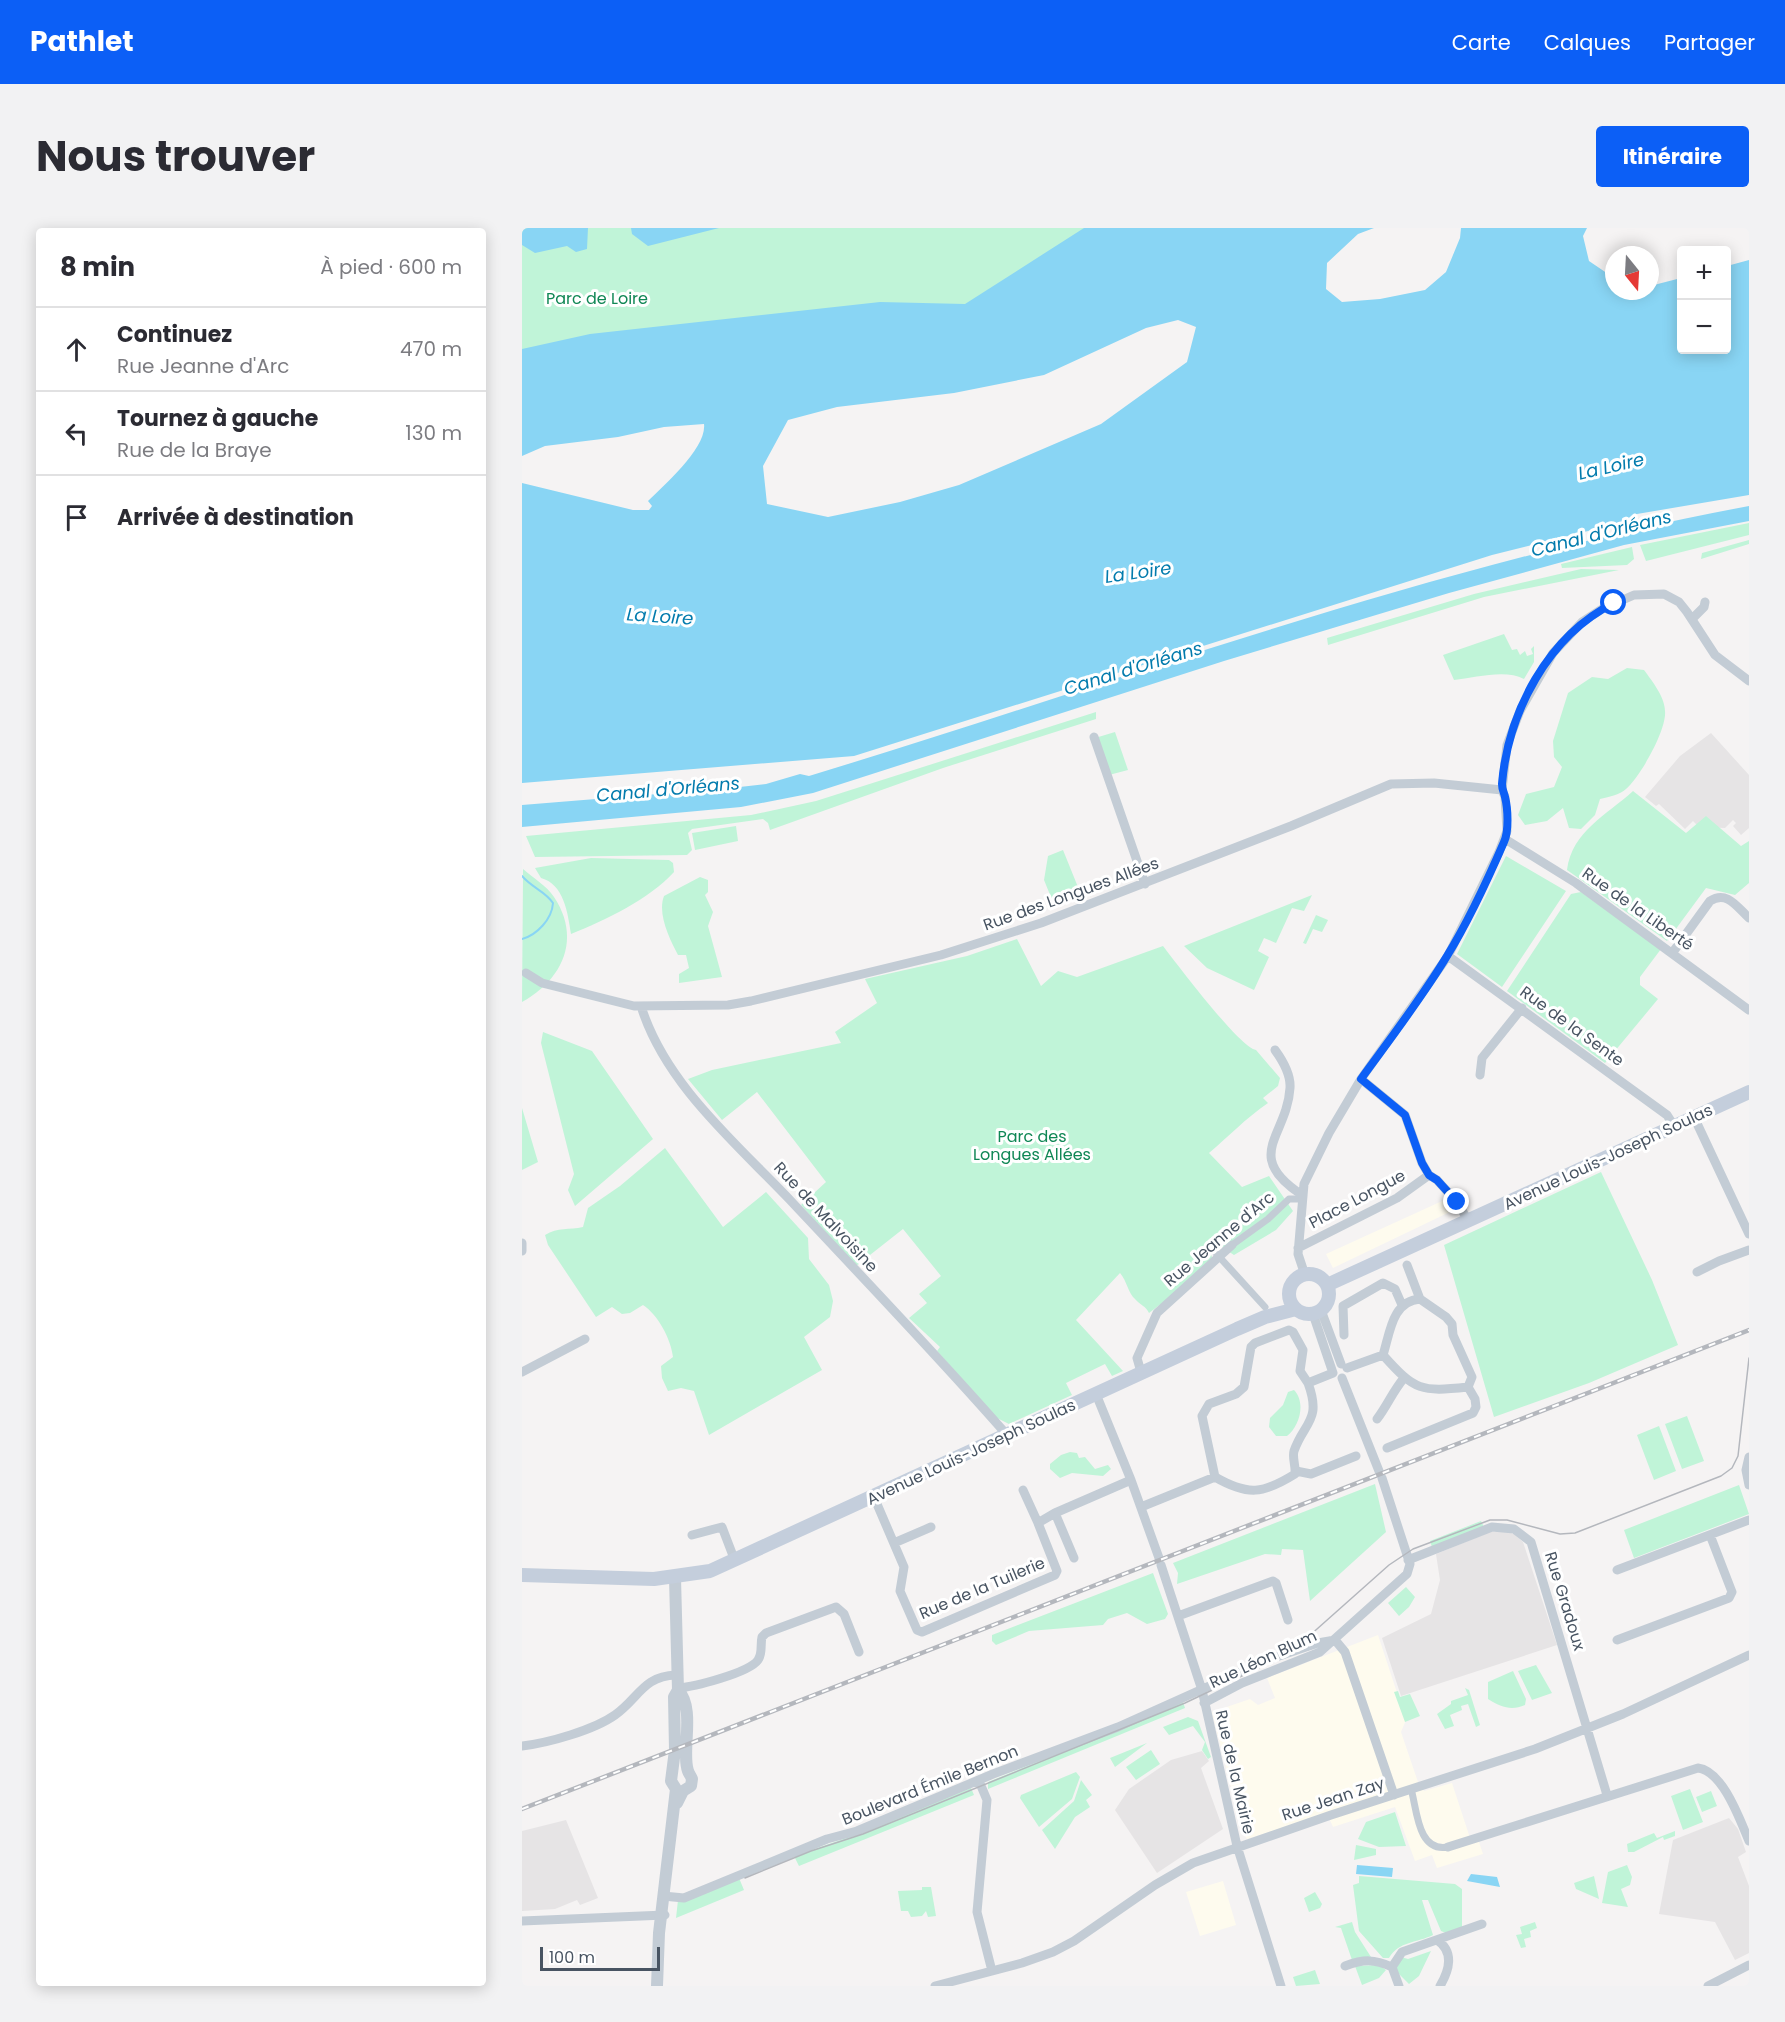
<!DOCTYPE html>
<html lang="fr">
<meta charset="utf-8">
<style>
body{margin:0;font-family:Poppins,sans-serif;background:#f2f2f3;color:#2b2b33}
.controls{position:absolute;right:18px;top:18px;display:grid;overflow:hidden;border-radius:6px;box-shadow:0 3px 15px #0003}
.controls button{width:54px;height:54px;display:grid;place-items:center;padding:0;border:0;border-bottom:2px solid #e1e1e2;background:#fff;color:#2b2b33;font:30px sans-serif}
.compass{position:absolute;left:1083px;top:18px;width:54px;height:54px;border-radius:50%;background:#fff;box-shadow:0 3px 15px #0003;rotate:162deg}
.scale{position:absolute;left:18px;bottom:15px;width:120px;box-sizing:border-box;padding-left:6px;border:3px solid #485462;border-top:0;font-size:16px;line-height:21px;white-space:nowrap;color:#485462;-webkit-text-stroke:4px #fff;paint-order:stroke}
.stop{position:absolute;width:18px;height:18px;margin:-14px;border:4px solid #0c5ff6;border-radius:50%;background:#fff}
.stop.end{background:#0c5ff6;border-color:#fff;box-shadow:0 2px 6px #0008}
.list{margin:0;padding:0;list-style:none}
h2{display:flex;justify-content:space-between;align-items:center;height:78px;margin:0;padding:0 24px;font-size:26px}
h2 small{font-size:20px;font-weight:400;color:#7c7c81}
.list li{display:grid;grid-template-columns:39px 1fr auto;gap:18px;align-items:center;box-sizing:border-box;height:84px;padding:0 24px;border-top:2px solid #e1e1e2}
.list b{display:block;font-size:22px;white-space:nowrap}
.list p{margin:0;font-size:20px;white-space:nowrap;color:#7c7c81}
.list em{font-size:20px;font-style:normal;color:#7c7c81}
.icon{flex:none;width:33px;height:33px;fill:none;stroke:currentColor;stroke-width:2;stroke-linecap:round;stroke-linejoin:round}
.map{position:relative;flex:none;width:1227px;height:1758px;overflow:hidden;border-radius:6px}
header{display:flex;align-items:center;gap:36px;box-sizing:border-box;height:84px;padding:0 30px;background:#0c5ff6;color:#fff}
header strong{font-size:28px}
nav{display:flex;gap:33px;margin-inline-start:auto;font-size:21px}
.intro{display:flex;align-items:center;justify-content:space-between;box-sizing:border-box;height:144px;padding:0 36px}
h1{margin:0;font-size:42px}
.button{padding:15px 27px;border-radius:6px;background:#0c5ff6;color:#fff;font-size:21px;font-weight:700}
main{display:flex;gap:36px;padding:0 36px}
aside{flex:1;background:#fff;border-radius:6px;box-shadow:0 3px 15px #0003}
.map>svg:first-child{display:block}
.commercial{fill:#fefbee}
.education{fill:#e6e4e5}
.green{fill:#c0f4d8}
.water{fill:#89d5f4;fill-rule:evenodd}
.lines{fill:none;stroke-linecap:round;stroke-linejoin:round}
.stream{stroke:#89d5f4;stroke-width:2}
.pedestrian{stroke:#c3ccd5;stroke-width:7}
.minor{stroke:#c3ccd5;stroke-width:9}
.tertiary{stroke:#c3ccd5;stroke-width:12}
.secondary{stroke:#c4cedc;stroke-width:14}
.tram{stroke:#b4b7bd;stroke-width:1.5}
.rail-casing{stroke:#b4b7bd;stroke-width:4.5}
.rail{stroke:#fff;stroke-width:2;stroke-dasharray:7;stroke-linecap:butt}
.route{stroke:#0c5ff6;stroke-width:8}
.labels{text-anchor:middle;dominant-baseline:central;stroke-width:6;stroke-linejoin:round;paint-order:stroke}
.park-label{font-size:16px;fill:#108755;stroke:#fff}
.street-label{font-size:16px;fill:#485462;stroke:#fff}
.water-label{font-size:18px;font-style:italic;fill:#027bad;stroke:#fff}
</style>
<header>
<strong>Pathlet</strong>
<nav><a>Carte</a><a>Calques</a><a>Partager</a></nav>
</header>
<div class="intro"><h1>Nous trouver</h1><a class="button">Itinéraire</a></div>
<main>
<aside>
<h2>8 min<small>À pied · 600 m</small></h2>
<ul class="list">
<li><svg class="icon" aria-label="ahead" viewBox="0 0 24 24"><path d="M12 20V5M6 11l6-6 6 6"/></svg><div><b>Continuez</b><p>Rue Jeanne d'Arc</p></div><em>470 m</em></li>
<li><svg class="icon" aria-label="left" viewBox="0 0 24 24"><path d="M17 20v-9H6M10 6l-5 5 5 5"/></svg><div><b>Tournez à gauche</b><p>Rue de la Braye</p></div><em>130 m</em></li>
<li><svg class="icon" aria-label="arrive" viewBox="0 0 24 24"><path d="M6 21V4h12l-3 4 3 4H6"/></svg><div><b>Arrivée à destination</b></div></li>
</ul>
</aside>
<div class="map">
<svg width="1227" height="1758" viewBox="0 0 1227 1758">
<rect width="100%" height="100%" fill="#f5f3f3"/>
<path class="commercial" d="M929,969L934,981L811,1040L804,1026Z
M856,1407L884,1492L879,1504L896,1554L902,1563L930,1555L949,1613L956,1611L961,1626L915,1640L910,1627L893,1633L873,1579L811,1599L805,1586L725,1611L720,1603L690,1484L728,1471L736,1477L753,1470L745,1450Z
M701,1653L714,1697L678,1708L664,1664Z"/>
<path class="education" d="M1189,505L1227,547V600L1219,607L1211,598L1214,595L1211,592L1203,600L1177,599L1171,593L1163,601L1137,576L1134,578L1123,569L1158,528Z
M982,1303L992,1306L1001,1314L1035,1417L879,1468L860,1410L909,1386L918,1352L914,1326L968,1304Z
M680,1523L687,1533L679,1540L701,1601L635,1645L593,1582L607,1561L649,1532Z
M1207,1590L1216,1601L1224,1624L1216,1629L1227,1658V1725L1213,1732L1193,1694L1137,1686L1151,1612Z
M44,1592L76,1670L58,1677L55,1672L33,1681L0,1683V1603Z"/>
<path class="green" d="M0,0H644L462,91L0,150Z
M1227,295V307L1124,333L1118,317Z
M1227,312V316L1179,331L1180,325Z
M1110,319L1112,331L1105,337L1040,340L1039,336Z
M1059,341L1097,342L962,369L806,417L805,410L952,366Z
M982,406L990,422L995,421L998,427L1003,423L1005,428L1011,426L1009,421L1012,418V434L1002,451C983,441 953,450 932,452L921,427Z
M1105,440L1122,442C1130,453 1143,469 1143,483C1145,502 1118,549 1104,561C1098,567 1086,569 1078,571L1073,587L1059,601L1047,600L1041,580L1025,593L1003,597L996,587L1004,566L1032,559L1040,539L1032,529L1031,513L1046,465L1070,449L1086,451Z
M574,484V491L421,540L248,602L246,595L241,591L170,601L166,605L170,622L165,627L13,629L4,608L229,587L294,573Z
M593,504L606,542L587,547L573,510Z
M1111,563L1164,605L1184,588L1219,618L1227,613V655L1213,667L1184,660L1145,713L1045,642C1050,603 1085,587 1111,563Z
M214,598L216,613L173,622L170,605Z
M541,622L560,669L533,679L522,652L526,628Z
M984,628L1044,663L980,759L935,726Z
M69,630L147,632L151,635L152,644C126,672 84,692 49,706C46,686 42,656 19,650L13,640Z
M1,641C10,649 25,658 32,669C60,711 40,752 0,774Z
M178,649L186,652V664L183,667L191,684L186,698L200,749L157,755V746L167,740L164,727H156C148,712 135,686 142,668Z
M1059,664L1139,721L1118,749V757L1136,771L1083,835L985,763L1049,666Z
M790,667L782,683L770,680L754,715L742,710L736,723L747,729L732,762L685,740L662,718Z
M794,687L806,692L800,704L791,701L784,716L781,715Z
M495,711L519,758L536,743L555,749L641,718C655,736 717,819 734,822L758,850L756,858L741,870L746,875C723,891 707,908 687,925L720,959L747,948L771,983L754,1002L712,1027L698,1018L689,1027L693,1035L627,1085C624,1078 618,1077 613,1071C606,1065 605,1053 598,1045L554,1092L601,1143L590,1148L583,1136L544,1155L550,1167L487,1196L475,1190L415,1123L418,1119L387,1090L405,1075L397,1066L419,1048L381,1001L334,1038L279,977L304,954L235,864L200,892L166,851L190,842L319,815L313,804L355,775L343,751L445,728Z
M21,804L70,823L131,911L53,978L46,962L52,946L19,815Z
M0,880L16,934L0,942Z
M143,920L201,999L244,964L286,1010L287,1031L307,1057L311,1073L308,1089L282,1109L300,1142L187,1207L172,1163L159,1160L146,1163L140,1150L139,1138L151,1129C149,1111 136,1087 121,1077L108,1085L100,1086L90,1079L74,1089L26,1017L23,1007C36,999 47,1002 61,999L66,980L98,958Z
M1079,944L1130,1052L1156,1117L1067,1155L972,1189L922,1017Z
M772,1162C784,1174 778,1198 765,1208H754L747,1199L748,1190L761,1177L766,1164Z
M1165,1188L1182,1233L1160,1241L1143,1196Z
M1137,1198L1154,1243L1132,1252L1115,1207Z
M548,1224L555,1225L557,1230L563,1229L573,1241L586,1237L589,1241L581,1248L550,1245L538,1250L528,1241V1236L539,1227Z
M853,1256L864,1304L788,1373L781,1322L760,1321L759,1327L743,1326L655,1356L656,1345L651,1335Z
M1217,1257L1227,1286L1112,1330L1102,1302Z
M959,1293L962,1299L910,1319L908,1313Z
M631,1345L646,1386L643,1391L625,1396L605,1385L586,1391L581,1397L507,1403L474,1417L470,1413V1407Z
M884,1359L893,1369L887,1379L877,1388L866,1375Z
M1014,1437L1030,1465L1010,1472L996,1443Z
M991,1443L1004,1471L1003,1477C989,1483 979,1479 966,1471V1454Z
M943,1460L947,1462L958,1497L954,1499L946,1476L939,1478L940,1482L928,1487L932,1498L923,1501L915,1486L929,1476V1473L946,1467Z
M876,1463L878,1469L888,1466L898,1488L883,1494L872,1464Z
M661,1474L663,1480L466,1561V1554Z
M666,1489L676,1493L689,1529L686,1531L680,1522L683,1514L671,1498L647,1507L641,1499Z
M625,1515L593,1539L588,1530Z
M629,1522L638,1536L614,1552L604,1539Z
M554,1544L558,1549L550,1571L517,1599L498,1570L499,1567Z
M559,1552L570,1567L564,1572L568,1579L553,1589L533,1621L520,1602L552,1573Z
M449,1560L452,1567L277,1638L272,1628L333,1607Z
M1168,1561L1181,1594L1161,1602L1149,1568Z
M1189,1563L1195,1578L1180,1584L1174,1569Z
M873,1584L884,1618L857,1619L836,1611L844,1594Z
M1153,1603V1608L1142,1612L1141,1609L1112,1624H1106L1105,1616L1132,1605L1135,1610Z
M834,1617L854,1621V1627L832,1632Z
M1105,1637L1110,1649L1108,1657L1099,1661L1106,1679L1080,1675L1086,1644Z
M837,1648L933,1656L940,1661V1699L924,1705L919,1703L906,1672H900L911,1707C895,1715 877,1713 867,1730H861L837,1703L831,1657L837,1655Z
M1072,1648L1077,1671L1054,1661L1052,1655Z
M217,1650L222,1662L154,1690L156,1672Z
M400,1659H409L414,1688L406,1689L404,1683L400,1688L389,1689L386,1683H379L376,1663L400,1662Z
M793,1664L800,1676L798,1680L787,1684L782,1670Z
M830,1694L833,1704L849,1729L830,1732L819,1700L813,1699Z
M1013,1694L1015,1700L1008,1703L1009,1709L1002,1711L1004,1719L999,1720L994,1707L1000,1706L998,1699Z
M909,1723L897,1748L887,1756L873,1742L879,1729L886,1731Z
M857,1737L864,1742L857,1750L840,1757L833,1738Z
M793,1742L798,1756L774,1758L771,1749Z"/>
<path class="water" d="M0,0H66L65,21L54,24L45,18L13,25L0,17Z
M109,0H197L126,18L110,6Z
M562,0H852L836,6L805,35L804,61L820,74L858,71L903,62L924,44L938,10L939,0H1065L1061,8L1067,33L1092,50V63H1128V58L1159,50L1160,122H1204L1205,38L1227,32V267L1115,286L1098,295L970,327L332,528L0,555V255L111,282H127L130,278L126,273C142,257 185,220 182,196L142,199L96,209L23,218L0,228V121L68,106L358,74L443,76ZM656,92L674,99L665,134L579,196L437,257L378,274L306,289L245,276L241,238L266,192L315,179L432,165L522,147L624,100Z
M1227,278V293L1102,317L927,365L702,433L291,565L219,579L0,599V577L209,560L244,556L278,546L287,548C599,453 906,338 1227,278Z
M835,1637L871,1640L870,1649L834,1646Z
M949,1646L975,1649L978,1659L945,1653Z"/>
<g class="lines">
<path class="stream" d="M0,648C10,660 23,663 31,675C30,691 15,707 0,711"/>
<path class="pedestrian" d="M710,1017L746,991L767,971H776
M691,1022L743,1079
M889,1561C895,1580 895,1625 926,1619"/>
<path class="minor" d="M1170,391L1182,379L1183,374
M572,509L623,656
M983,611L1054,655L1227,782
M1151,724L1188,673C1205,662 1215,679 1227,690
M926,728L1145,887L1152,898
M4,745L20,755L112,778L206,777L229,773L419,727L519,695L769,598L869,556L912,555L980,562
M119,778C143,856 214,915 268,972C341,1050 415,1127 485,1207
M753,822C761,833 769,846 768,860C765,909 720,927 780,967
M958,847L960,830L1000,780
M839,851L883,887L900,935L907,947L915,952L935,974L947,994
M1172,889L1227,1006
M0,1015V1023
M776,1020L875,970L907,947
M885,1037L898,1071
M1175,1044L1197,1033L1227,1022
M783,1047L776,1026L782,956L807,905L839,851L926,728L977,624L985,603L983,569L980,562L985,517L998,483L1031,425L1060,394L1080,381L1112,367L1142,366L1157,374L1165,384L1193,427L1227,453
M898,1071L924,1089L930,1096L931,1107L950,1149L946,1159C899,1164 893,1163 861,1127C868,1105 870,1073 898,1071Z
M799,1082L819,1136
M791,1086L811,1145
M822,1107L821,1078L861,1055L873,1061L880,1077
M825,1140L861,1127
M0,1144L63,1111
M619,1144L615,1130L635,1085L710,1017
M820,1150L857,1243
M786,1155L778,1143L781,1122L771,1104L767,1102L733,1115L729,1119L722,1159L714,1166L687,1176L680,1188L693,1249C726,1268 741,1266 773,1246C774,1238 770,1230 772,1223C782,1194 800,1193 786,1155L811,1145
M574,1166L609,1252L637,1330
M855,1191C865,1178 871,1163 882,1150
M865,1220L951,1185L954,1179L953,1171L946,1159
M1227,1229L1224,1242L1227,1257
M774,1243L789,1246L834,1228
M501,1262L516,1295
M352,1269L382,1339L378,1363L395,1402L400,1404L533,1347L535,1343L516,1295L533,1285
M619,1279L693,1249
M170,1307L200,1299L213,1333
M372,1315L409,1299
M552,1330L533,1285L609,1252
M886,1332L970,1299L992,1301L1009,1314L1085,1567
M639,1337L680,1462L715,1618L759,1758
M1095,1342L1227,1292
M656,1388L751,1353L754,1355L766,1392
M813,1412L823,1424L872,1567
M1095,1412L1207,1370L1210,1364L1188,1307
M156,1460C171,1459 227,1445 236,1432C241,1425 238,1417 240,1409L244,1405L314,1379L322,1386L337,1424
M682,1475L720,1455L798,1424L885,1346L888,1336L860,1250
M0,1518C26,1515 72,1502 93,1487C117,1470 121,1448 154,1447
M457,1553L465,1572L455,1684L470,1743
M926,1619L1176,1540C1201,1543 1218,1592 1227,1613
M141,1668L162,1670L305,1611L335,1603L471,1546L596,1499L745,1432L796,1415L813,1412
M0,1693L143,1687
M915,1712C933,1724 927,1743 918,1758
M823,1738C842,1731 852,1731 870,1739
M870,1739L880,1724L960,1696
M870,1739L877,1758
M413,1758L500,1735L531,1724L552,1713L633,1657L671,1635L809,1587L1013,1521L1101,1486L1227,1427
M1186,1758L1227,1737"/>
<path class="tertiary" d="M155,1575L161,1563L169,1558L170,1551C169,1548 167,1546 166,1543C159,1523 174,1481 156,1462
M135,1758L137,1705L154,1561L149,1553L153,1522L152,1469L156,1462L153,1350"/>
<path class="secondary" d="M767 1066a20 20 0 1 1 40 0a20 20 0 1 1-40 0Z
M805,1057L1227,864
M0,1347L132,1351L188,1343L715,1101L743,1089L774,1081"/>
<path class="tram" d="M223,1650L289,1623L341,1606L663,1475L768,1425L867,1337L891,1321L968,1292H985L1038,1306L1053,1305L1199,1248L1210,1240L1216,1228L1227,1130"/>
<g class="rail-casing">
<path id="rail" d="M0,1581L1227,1102"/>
</g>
<use href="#rail" class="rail"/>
</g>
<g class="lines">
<path class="route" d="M935,974L915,952L907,947L900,935L883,887L839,851C868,811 899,771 925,728C946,694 966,651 982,614C987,603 986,581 983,569C982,564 980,562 980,556C986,484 1026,408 1092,375"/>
</g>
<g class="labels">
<g class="park-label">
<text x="75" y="70">Parc de Loire</text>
<text x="510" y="908">Parc des<tspan x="510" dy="18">Longues Allées</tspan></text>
</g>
<g class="street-label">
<text transform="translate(549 666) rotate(-20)">Rue des Longues Allées</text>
<text transform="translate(1116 681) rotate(35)">Rue de la Liberté</text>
<text transform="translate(1050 798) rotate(36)">Rue de la Sente</text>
<text transform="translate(1086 929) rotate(-25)">Avenue Louis-Joseph Soulas</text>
<text transform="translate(835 971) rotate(-28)">Place Longue</text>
<text transform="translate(304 989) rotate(47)">Rue de Malvoisine</text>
<text transform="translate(697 1011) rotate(-40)">Rue Jeanne d'Arc</text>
<text transform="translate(449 1224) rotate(-25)">Avenue Louis-Joseph Soulas</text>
<text transform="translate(460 1360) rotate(-23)">Rue de la Tuilerie</text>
<text transform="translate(1043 1373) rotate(73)">Rue Gradoux</text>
<text transform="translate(741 1431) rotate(-25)">Rue Léon Blum</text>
<text transform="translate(713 1544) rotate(77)">Rue de la Mairie</text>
<text transform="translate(408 1557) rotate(-22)">Boulevard Émile Bernon</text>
<text transform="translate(811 1571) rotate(-18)">Rue Jean Zay</text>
</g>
<g class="water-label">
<text transform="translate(1089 238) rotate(-13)">La Loire</text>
<text transform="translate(1079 305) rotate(-14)">Canal d'Orléans</text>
<text transform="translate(616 344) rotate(-8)">La Loire</text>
<text transform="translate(138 388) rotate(4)">La Loire</text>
<text transform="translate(611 440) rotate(-17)">Canal d'Orléans</text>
<text transform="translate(146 561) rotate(-5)">Canal d'Orléans</text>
</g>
</g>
</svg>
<div class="controls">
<button>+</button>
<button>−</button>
</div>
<svg class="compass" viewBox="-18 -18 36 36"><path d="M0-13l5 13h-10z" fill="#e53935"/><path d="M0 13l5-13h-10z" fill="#7c7c81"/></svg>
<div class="scale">100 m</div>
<div class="stop" style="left:1092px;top:375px"></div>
<div class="stop end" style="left:935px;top:974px"></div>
</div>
</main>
